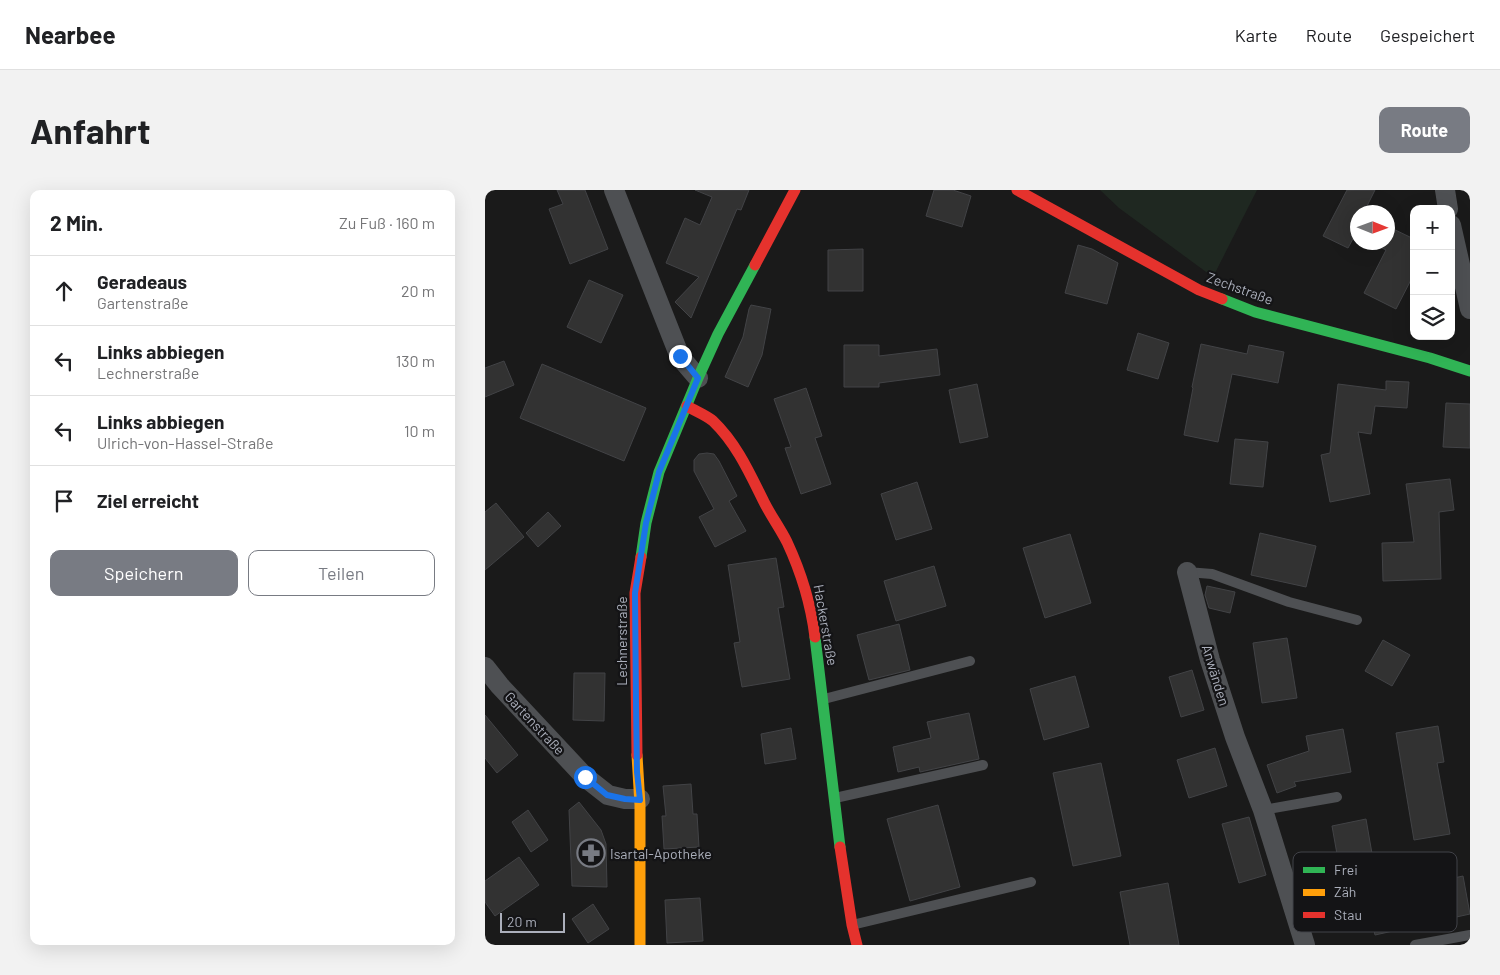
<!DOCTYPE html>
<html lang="de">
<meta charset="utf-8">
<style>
body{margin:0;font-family:Barlow,sans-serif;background:#f2f2f2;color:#202124}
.controls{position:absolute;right:15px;top:15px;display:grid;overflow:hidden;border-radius:10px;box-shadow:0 5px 20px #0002}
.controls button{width:45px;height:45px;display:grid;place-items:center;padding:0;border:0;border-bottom:1px solid #e0e0e0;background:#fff;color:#202124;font:25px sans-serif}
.compass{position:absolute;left:865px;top:15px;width:45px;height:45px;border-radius:50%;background:#fff;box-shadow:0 5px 20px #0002;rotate:91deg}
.scale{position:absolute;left:15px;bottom:12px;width:65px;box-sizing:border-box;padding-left:5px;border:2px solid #abafbb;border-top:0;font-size:14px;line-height:18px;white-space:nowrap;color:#abafbb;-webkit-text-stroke:4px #141416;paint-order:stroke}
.stop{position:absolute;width:15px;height:15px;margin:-11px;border:4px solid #1a73e8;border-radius:50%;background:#fff}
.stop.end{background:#1a73e8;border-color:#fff;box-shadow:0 1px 5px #0008}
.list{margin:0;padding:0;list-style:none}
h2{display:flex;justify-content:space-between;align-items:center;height:65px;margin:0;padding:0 20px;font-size:21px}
h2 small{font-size:16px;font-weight:400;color:#757577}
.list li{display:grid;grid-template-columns:32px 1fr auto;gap:15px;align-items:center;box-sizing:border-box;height:70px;padding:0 20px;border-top:1px solid #e0e0e0}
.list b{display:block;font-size:19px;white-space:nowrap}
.list p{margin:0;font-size:16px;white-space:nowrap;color:#757577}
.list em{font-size:16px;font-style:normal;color:#757577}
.actions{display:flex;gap:10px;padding:15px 20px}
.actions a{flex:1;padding:11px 0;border:1px solid #787b83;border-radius:10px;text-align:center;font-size:18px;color:#787b83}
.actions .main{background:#787b83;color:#fff}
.icon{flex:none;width:28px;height:28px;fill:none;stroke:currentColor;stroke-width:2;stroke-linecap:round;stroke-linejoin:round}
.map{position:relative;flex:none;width:985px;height:755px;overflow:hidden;border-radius:10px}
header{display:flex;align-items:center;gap:30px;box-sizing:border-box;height:70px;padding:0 25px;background:#fff;border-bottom:1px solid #e0e0e0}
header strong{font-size:24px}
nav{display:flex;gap:28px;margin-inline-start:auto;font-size:18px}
.intro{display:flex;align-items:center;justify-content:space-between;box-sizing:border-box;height:120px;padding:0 30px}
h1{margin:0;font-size:35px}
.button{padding:12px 22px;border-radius:10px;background:#787b83;color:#fff;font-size:18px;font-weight:700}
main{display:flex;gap:30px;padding:0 30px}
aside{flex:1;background:#fff;border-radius:10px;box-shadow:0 5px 20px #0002}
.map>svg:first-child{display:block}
.green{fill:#1f2821}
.building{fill:#323232;stroke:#424346}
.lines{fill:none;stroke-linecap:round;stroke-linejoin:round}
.lane{stroke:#4e5053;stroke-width:10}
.street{stroke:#4e5053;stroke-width:20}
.fast{stroke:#30b455;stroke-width:11}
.slow{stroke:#ff9f0a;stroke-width:11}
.jam{stroke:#e5322d;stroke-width:11}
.route{stroke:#1a73e8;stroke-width:6}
.labels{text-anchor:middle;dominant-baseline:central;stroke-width:4.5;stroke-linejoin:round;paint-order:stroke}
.street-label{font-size:14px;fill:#abafbb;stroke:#141416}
.poi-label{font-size:14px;fill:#abafbb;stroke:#141416;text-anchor:start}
.key{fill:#141416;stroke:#414248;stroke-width:1}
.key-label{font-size:14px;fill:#abafbb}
</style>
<header>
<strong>Nearbee</strong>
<nav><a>Karte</a><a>Route</a><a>Gespeichert</a></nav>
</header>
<div class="intro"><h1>Anfahrt</h1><a class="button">Route</a></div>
<main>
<aside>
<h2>2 Min.<small>Zu Fuß · 160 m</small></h2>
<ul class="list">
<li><svg class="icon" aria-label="ahead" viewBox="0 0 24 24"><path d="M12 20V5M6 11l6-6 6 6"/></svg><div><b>Geradeaus</b><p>Gartenstraße</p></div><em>20 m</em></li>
<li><svg class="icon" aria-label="left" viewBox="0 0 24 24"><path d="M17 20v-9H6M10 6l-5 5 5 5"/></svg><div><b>Links abbiegen</b><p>Lechnerstraße</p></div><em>130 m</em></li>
<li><svg class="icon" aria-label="left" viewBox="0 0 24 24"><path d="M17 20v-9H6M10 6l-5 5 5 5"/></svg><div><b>Links abbiegen</b><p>Ulrich-von-Hassel-Straße</p></div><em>10 m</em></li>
<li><svg class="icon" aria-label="arrive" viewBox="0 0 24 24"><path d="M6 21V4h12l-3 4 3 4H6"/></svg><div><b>Ziel erreicht</b></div></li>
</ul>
<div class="actions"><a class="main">Speichern</a><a>Teilen</a></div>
</aside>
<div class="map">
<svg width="985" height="755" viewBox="0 0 985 755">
<rect width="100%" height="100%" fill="#1a1a1a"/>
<path class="green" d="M615,0H772L728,87L634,18Z"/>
<path class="building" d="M72,0H100L123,59L85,74L64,19L78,14Z
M210,0H264L256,20L252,19L206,128L190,112L214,87L181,73L200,28L215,35L227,7Z
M449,0H468L486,6L477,37L441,26Z
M862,0H890L879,22H872V47L870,45L863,58L838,46Z
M902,36L929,49V84L911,119L879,103L901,60L885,52H902Z
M593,55L607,59L633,73L622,114L580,103Z
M378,59V101H343V60Z
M104,90L138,105L116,153L82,137Z
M266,115L286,119L277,165L263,197L240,187L258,147L264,119Z
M653,143L684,153L673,189L642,180Z
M716,154L762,164L764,155L799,162L793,193L747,184L733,252L699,245L708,198L707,197Z
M359,155H394V166L452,159L455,185L394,193V197H359Z
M19,171L29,195L0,207V178Z
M57,174L161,218L139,271L35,228Z
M901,191L924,192L922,218L890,216L886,244L873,242L885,304L845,312L836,265L845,263L853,194L901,200Z
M492,194L503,247L475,253L464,200Z
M321,198L337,246L330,248L346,294L316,304L300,258L306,257L289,209Z
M961,213L985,214V258L958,257Z
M750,249L783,252L778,297L745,294Z
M222,263L229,264L234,271L252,306L244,311L261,341L230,357L214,327L229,319L209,281V270L214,264Z
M965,289L969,320L954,322L956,389L898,391L897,353L929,352L921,294Z
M432,292L447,339L411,350L396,304Z
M11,313L39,347L0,380V322Z
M63,322L76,336L53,357L41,343Z
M775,343L831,356L821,397L766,385Z
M585,344L606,413L560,428L538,358Z
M291,368L299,417L293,418L305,489L257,497L249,453L255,452L243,375Z
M449,376L461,416L411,431L399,391Z
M722,396L750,402L745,423L724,418L720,405Z
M414,434L425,480L384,490L372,445Z
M802,448L812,508L777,513L768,453Z
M898,450L925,465L907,496L880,481Z
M707,480L719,520L696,527L684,487Z
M89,483H120L119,531L88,530Z
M590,486L604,537L559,550L545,499Z
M484,523L494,569L435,582L434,577L413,582L408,557L446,548L442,532Z
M0,525L33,565L12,583L0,568Z
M953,536L959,572L952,573L965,644L929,650L911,543Z
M306,538L311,569L280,574L276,544Z
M858,539L866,582L809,592L811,596L792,603L782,575L824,561L821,546Z
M730,558L742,596L704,608L692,570Z
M616,573L636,666L588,676L568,583Z
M206,594L208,624H212L214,657L179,659L177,626H181L178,596Z
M94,612L116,640L121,654L122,697L87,696L84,620Z
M453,615L475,697L425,711L402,629Z
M43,620L63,650L46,662L27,632Z
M764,627L781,685L754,693L737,634Z
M881,629L889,675L855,681L847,636Z
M34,667L54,695L10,726L0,712V691Z
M978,686L985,724L890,745L884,718L943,705L941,694Z
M683,693L694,755H645L635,702Z
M215,708L218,751L182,753L180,710Z
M108,714L124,739L103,753L87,729Z"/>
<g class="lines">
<path class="lane" d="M702,382L727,384L804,412L872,430
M339,509L485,471
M350,608L498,575
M778,620L852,607
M367,735L546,692
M930,755L985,745"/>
<path class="street" d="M129,0L195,167L213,188
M960,0L963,19
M966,35L985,119
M702,382L725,470L750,547L778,620L820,755
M0,477L15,496L100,587L123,605L140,609H155"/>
<path class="fast" d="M737,109L770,122L945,168L985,181
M156,367L161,333L174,282L213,188L233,144L270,75
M330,447L355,657"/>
<path class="slow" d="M152,565L155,615V755"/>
<path class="jam" d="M532,0L714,100L737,109
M270,75L310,0
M202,216C210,221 221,225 228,231C252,254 265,284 279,312C286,326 295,338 302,352C316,382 326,415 330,447
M152,565L150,403L156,367
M355,657L367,735L372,755"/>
</g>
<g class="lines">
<path class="route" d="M100,587L122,605L140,609L155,610L152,582L151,513L150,403L161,333L174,282L213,188L195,166"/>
</g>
<defs>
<g id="pharmacy-ring" transform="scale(1.4375)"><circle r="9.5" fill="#141416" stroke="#787b83" stroke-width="1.5"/><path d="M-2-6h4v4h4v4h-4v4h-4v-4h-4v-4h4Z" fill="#787b83"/></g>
</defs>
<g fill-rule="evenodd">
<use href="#pharmacy-ring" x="106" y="663"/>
</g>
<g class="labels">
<g class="street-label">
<text transform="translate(755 98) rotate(20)">Zechstraße</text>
<text transform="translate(341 435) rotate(80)">Hackerstraße</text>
<text transform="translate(136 451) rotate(-90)">Lechnerstraße</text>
<text transform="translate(731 485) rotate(73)">Anwänden</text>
<text transform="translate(50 533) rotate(47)">Gartenstraße</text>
</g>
<g class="poi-label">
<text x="125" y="663">Isartal-Apotheke</text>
</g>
</g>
<rect x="808" y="662" width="164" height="80" rx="8" class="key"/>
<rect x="818" y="677" width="22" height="6" fill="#30b455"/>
<rect x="818" y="699" width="22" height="7" fill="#ff9f0a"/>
<rect x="818" y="722" width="22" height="6" fill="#e5322d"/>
<g class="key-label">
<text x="849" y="685">Frei</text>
<text x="849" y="707">Zäh</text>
<text x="849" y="730">Stau</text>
</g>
</svg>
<div class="controls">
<button>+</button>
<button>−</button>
<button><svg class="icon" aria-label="layers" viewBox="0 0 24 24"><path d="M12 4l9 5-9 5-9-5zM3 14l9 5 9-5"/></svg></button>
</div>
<svg class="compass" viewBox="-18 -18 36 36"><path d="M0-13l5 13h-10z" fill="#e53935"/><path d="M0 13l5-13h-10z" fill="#757577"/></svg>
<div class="scale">20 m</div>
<div class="stop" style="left:100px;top:587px"></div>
<div class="stop end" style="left:195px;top:166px"></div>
</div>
</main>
